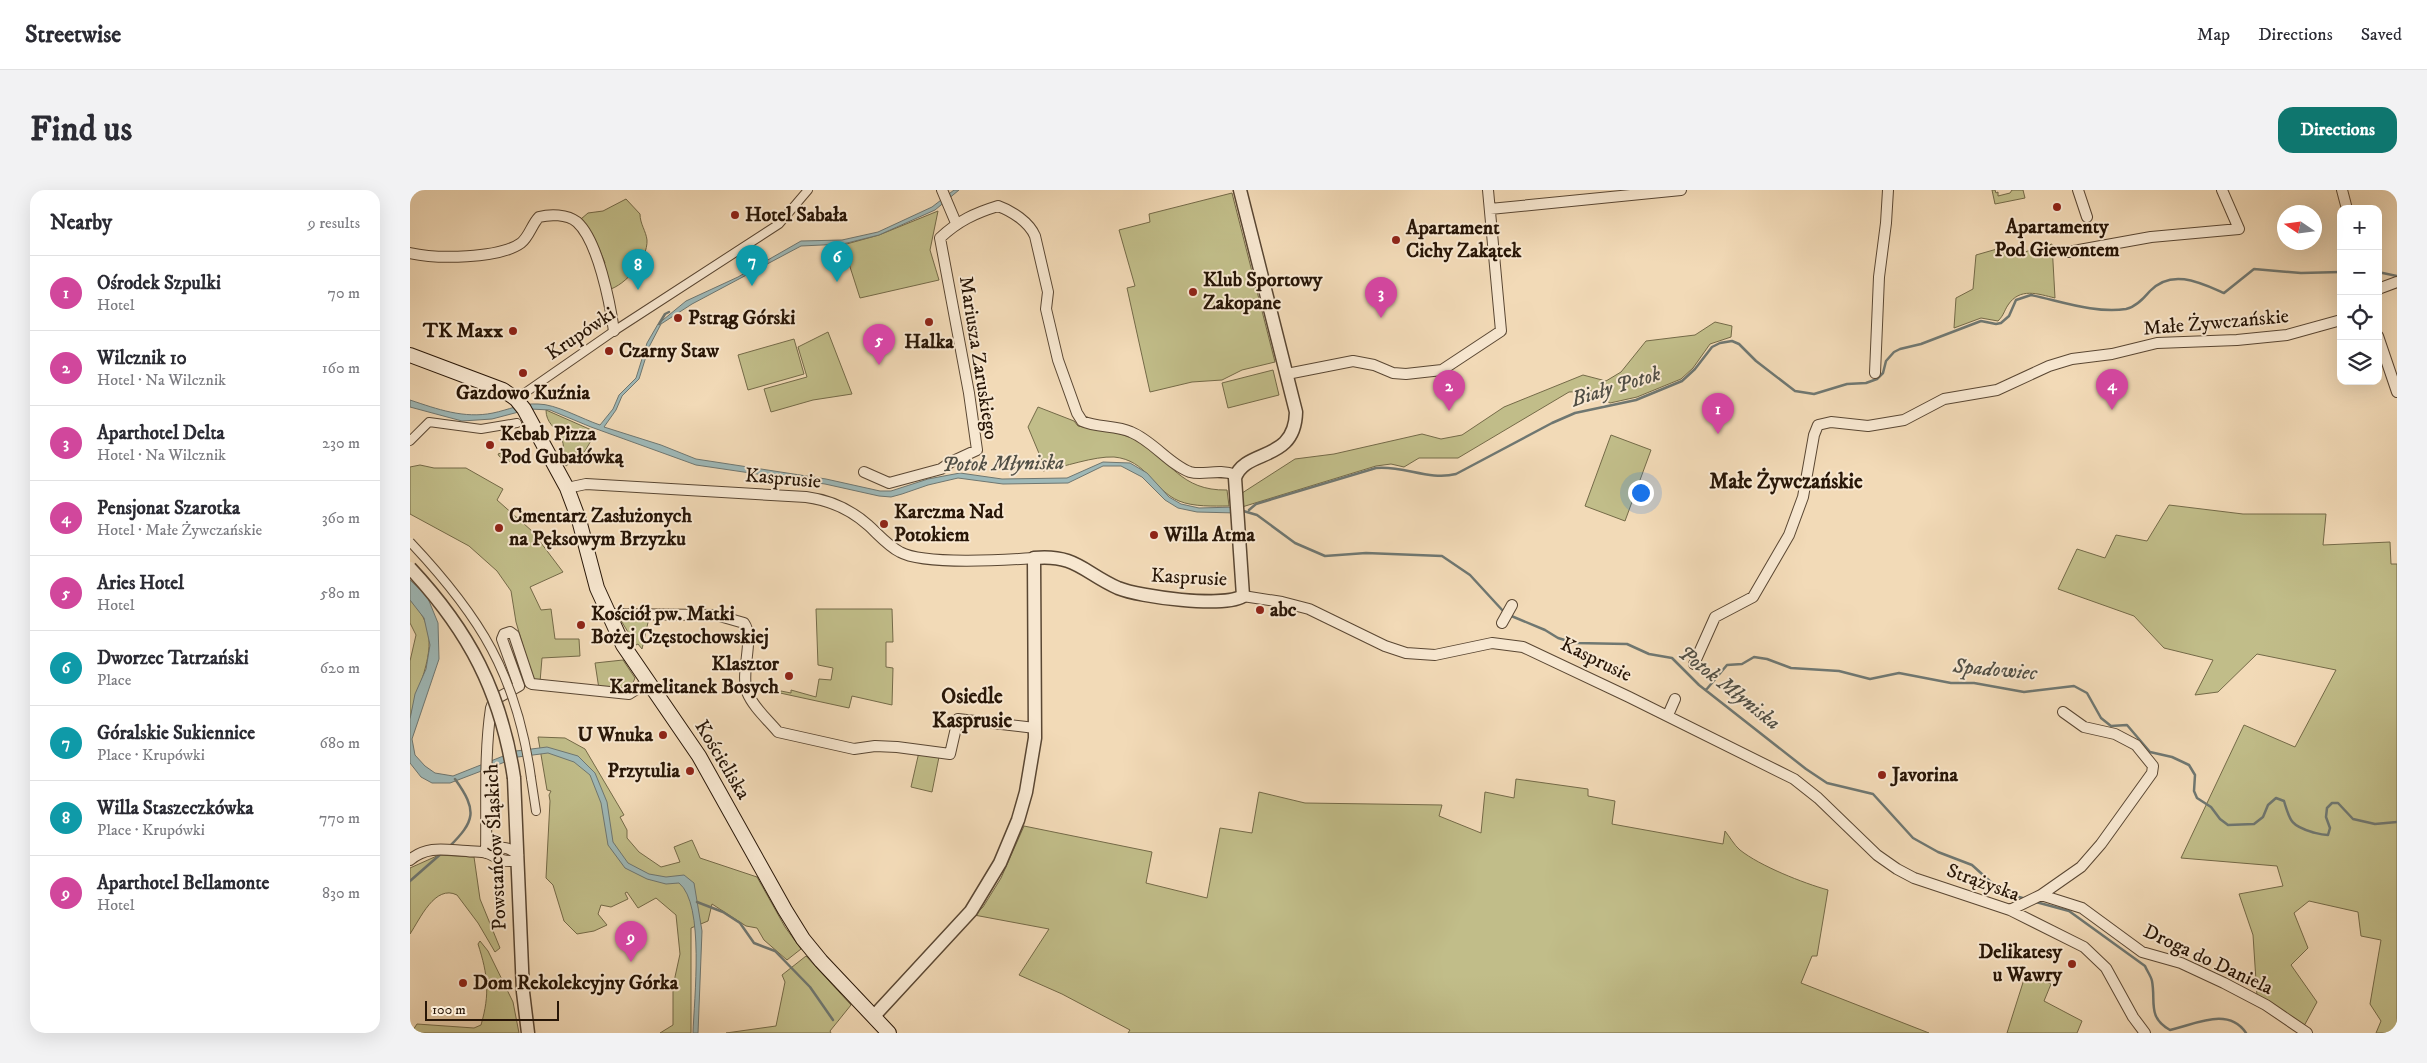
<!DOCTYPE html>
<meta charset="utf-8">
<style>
body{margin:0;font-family:"IM FELL DW Pica",serif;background:#f2f2f3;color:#2b2b33}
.controls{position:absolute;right:15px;top:15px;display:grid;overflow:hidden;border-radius:10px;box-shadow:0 5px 20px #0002}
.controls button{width:45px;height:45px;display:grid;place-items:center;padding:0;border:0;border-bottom:1px solid #e1e1e2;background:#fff;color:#2b2b33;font:25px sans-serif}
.compass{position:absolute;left:1867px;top:15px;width:45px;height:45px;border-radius:50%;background:#fff;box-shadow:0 5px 20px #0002;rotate:283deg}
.scale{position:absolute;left:15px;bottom:12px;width:134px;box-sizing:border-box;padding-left:5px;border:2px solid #281607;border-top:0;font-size:14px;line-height:18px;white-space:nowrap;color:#281607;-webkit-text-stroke:4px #f7e7d0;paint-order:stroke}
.you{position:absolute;left:1230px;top:302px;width:18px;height:18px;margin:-12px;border:4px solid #fff;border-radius:50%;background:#1a73e8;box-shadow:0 0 0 8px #1a73e833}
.badge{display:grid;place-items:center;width:32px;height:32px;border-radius:50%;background:#0f766e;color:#fff;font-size:16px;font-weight:700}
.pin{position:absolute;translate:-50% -41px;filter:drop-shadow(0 1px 2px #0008)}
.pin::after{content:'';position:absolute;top:26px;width:18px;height:15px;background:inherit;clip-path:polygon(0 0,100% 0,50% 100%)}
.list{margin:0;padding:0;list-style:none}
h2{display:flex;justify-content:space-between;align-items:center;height:65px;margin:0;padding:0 20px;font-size:21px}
h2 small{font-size:16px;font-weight:400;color:#7c7c81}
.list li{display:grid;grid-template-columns:32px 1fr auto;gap:15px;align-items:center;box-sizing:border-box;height:75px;padding:0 20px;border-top:1px solid #e1e1e2}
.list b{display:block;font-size:19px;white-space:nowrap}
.list p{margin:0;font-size:16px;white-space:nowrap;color:#7c7c81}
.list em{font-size:16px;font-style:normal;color:#7c7c81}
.icon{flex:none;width:28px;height:28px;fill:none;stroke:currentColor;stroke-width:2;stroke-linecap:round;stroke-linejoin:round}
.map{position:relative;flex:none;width:1987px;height:843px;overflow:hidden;border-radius:15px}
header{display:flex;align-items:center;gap:30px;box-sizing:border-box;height:70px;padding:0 25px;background:#fff;border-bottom:1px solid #e1e1e2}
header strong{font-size:24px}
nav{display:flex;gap:28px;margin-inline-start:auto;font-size:18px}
.intro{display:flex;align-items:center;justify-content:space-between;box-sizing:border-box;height:120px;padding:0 30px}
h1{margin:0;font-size:35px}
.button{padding:12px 22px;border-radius:15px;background:#0f766e;color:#fff;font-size:18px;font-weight:700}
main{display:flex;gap:30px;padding:0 30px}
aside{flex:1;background:#fff;border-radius:15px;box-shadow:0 5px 20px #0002}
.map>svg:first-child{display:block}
.green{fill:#c1bd89;stroke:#746a48}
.water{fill:#9eb8b7;stroke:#6f7771}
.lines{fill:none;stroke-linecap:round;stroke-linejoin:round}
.stream{stroke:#6f7771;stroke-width:2.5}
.pedestrian-casing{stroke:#5a4733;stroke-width:10}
.minor-casing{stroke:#5a4733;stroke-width:12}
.tertiary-casing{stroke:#5a4733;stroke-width:15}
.secondary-casing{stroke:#281607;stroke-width:16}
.pedestrian{stroke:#f7e7d0;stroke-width:8}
.minor{stroke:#f7e7d0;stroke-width:10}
.tertiary{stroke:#f7e7d0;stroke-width:12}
.secondary{stroke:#f7e7d0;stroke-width:14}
.pedestrian-bridge-casing{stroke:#5a4733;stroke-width:10;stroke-linecap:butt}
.tertiary-bridge-casing{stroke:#5a4733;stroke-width:15;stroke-linecap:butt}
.pedestrian-bridge{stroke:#f7e7d0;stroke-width:8}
.tertiary-bridge{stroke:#f7e7d0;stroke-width:12}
.poi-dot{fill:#8f2418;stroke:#f7e7d0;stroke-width:2}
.labels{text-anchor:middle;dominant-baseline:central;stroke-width:4;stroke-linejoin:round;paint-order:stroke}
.poi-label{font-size:20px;font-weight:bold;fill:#281607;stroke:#f7e7d0;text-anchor:start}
.street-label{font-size:20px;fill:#281607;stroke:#f7e7d0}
.water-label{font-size:21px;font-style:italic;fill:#514f45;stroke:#f7e7d0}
.neighbourhood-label{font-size:21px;font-weight:bold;fill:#281607;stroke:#f7e7d0}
</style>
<header>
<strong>Streetwise</strong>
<nav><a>Map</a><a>Directions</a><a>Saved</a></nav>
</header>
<div class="intro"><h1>Find us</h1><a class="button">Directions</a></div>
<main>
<aside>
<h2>Nearby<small>9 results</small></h2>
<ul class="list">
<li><span class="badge" style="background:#d1479c">1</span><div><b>Ośrodek Szpulki</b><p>Hotel</p></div><em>70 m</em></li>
<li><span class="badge" style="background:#d1479c">2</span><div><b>Wilcznik 10</b><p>Hotel · Na Wilcznik</p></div><em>160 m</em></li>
<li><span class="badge" style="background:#d1479c">3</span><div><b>Aparthotel Delta</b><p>Hotel · Na Wilcznik</p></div><em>230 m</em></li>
<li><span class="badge" style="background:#d1479c">4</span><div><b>Pensjonat Szarotka</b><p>Hotel · Małe Żywczańskie</p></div><em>360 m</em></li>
<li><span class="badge" style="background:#d1479c">5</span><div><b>Aries Hotel</b><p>Hotel</p></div><em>580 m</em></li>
<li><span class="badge" style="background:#0f9aa8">6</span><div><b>Dworzec Tatrzański</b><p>Place</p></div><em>620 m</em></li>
<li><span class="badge" style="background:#0f9aa8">7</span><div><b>Góralskie Sukiennice</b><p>Place · Krupówki</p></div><em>680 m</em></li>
<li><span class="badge" style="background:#0f9aa8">8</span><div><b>Willa Staszeczkówka</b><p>Place · Krupówki</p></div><em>770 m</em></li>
<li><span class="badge" style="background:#d1479c">9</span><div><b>Aparthotel Bellamonte</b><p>Hotel</p></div><em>830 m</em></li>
</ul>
</aside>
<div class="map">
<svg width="1987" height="843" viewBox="0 0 1987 843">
<rect width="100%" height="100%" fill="#f2dab7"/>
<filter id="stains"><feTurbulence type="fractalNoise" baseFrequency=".004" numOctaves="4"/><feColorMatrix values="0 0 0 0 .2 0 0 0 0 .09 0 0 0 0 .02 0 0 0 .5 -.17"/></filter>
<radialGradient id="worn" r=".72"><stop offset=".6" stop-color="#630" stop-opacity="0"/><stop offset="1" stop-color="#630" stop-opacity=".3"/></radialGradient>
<path class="green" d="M1582,0H1585L1586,3L1588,2V6L1600,3L1602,0H1613L1615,8L1585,14Z
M822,3L865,172L832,180L812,190L782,192L740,202L717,98L725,96L709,40L740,32L739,24Z
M216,9L230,24C230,34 236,41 237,50C238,69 216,95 198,100L191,74L195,73L188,56L185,57L171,29L178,23L193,21Z
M528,21L520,60L529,90L450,108L433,55L469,45Z
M1642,54L1645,108C1628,104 1610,97 1598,115C1594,121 1594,125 1588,131L1571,128L1544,138L1546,108L1563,99L1566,65L1594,57L1601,66Z
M1305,132L1322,136L1321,147L1300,154L1283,178L1271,189L1227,207L1200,213L1181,201L1159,202L1048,268H1009L994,277L981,274L966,276L832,317L829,305L885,269L924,264L1012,244L1031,249L1052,245L1094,217L1173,185L1196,191L1211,182L1236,151L1285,145Z
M418,142L442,204L403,210L361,222L354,199L397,187L388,157Z
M384,149L394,184L338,200L328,165Z
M863,180L869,205L818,218L812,193Z
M628,217L664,231L668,236C687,240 710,241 728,251C761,270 770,301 817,300L819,316C803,316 784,317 769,311C743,300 737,270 704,267C684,266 654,277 633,281V273L618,237Z
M136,220L186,242L175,261L156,276C153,267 155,255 151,247C145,237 136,233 136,220Z
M1201,245L1241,260L1215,331L1175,316Z
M91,263L96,269L106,270L107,264L116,263L120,270C110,274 96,273 89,266L88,264Z
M10,275L24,278H56L93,299L87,310L122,341L153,382L120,397L131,420L141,419L145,449H169L170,466L132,468L130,492L123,490L106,432L101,401L87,381L59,356L0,324V277Z
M1759,315L1833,324H1916L1913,355L1980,352L1981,374H1987V843H1966L1971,831L1960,814L1971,750L1951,746L1948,722L1899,711L1884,723L1898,758L1881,775L1907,812L1894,836L1847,806L1843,745L1829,704L1873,696L1867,676L1771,668L1834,535L1885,557L1926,480L1847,464L1808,502L1785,505L1803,470L1754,458L1724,426L1648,399L1667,359L1695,368L1706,345L1737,351Z
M0,410C38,447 9,487 0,529V471L6,445L0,433Z
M406,419H482L483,452H476V477L483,478L482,515L442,506L439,518L370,503L371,501L381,503V500L406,507L409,489L421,490L423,478L408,475Z
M213,428H239L232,459L228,454L226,455L210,429Z
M213,470L225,488C219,505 204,500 189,499L185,473Z
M128,547L155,548L175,559L214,625L210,627L217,640V648L229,662L251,677L270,672L264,657L282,650L290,668L347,687L375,737L391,759L377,770L354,750L347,738L336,736L302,714L298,731L281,738V843H250L263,835V796L270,764L266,725L246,708L228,718L217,702L215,703L218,709L201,717L191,715L188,724L197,735L184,741L167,744L154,731L143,695L136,688L140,611L139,605L141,601L137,600Z
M509,562L529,567L522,602L501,597Z
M1106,589L1178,599V606L1205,611L1202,634L1313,654L1315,641C1320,647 1324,655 1330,660C1350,676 1393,693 1418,700L1407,766H1402L1391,793L1519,843H718L720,840L652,804L609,785L639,739L564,725L573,717L591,688L614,636L742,662L736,693L797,708L810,638L842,643L849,602L895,613L1032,615L1029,626L1071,643L1075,602L1104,608Z
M29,665L64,667L70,709L90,758L85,762L68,733L47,705C25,694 10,729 0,744V678Z
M70,751L78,761L103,812L109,843H1L7,834L64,838L71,835C80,804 78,785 68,754Z
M396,766L441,815L420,841L421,843H316L366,836L375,792L372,785Z
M1616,783L1641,794L1634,811L1672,831L1667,843H1597Z"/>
<path class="water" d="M544,0H549L525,20L469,45L433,54L391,56L282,114L251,134L239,157L229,189L212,206L206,220L194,237L251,255L286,269L416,289L470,301H481L518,289L550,283L592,289L657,288L693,272L720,273L737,283L759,307L771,314L789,318L826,317V323L787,322L768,318L755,310L732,287L711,276H693L658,293L593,294L548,288L518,295L492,304L481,307L469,306L415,294L286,275L181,237L140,220L120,219L82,229L52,231L0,217V210C27,219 54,229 83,223C98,220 112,213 128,214C146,214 172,229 190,235L203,219L209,205L226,188L237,153L248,134L276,111L328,87L391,51L432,50L468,42L522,17Z
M0,390L17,406L28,433L29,469L2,549L5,565L15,576L25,583L43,586L106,561L137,557L168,566L185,583L197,612L203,652L218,673L239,684L256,687L274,685L284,693L292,741L288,843H283C284,810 295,714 269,693L256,694L237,689L215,678L198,655L191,613L180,585L164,572L138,563L108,567L40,593H22L11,587L0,573V529L5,504L16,479L20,455L14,428L0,410Z"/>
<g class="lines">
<path class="stream" d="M1968,82L1987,86
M249,134L255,124L259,122
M830,320L847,325L885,353L915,366L956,363L1032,366L1060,385L1094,422
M839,320L846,314L966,278C993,275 1019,291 1046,284L1142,233L1165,223L1226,210L1272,191L1285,179L1302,157L1310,153L1322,151L1329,154L1346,171L1385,201L1404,204L1437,194L1456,193L1467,189L1473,183L1476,171L1484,162L1490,159L1511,154L1571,131L1586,134L1591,133L1599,126L1606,110L1621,105C1650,111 1686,124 1716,119C1726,117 1734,108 1740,101C1762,78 1791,93 1814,103L1844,79L1891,83L1931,82
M1099,425L1135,440L1148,448L1165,453L1217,454L1239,464L1262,468L1289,495L1396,579L1417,593L1463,604L1503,648L1528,662L1562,675L1592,702L1616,709
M1296,500L1317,475L1332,474L1344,467L1357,469L1381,478L1429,481L1460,489L1489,483L1541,493H1564L1614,502L1664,496L1677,503L1691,528L1701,536L1717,535L1740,562L1762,567L1779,575L1785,585L1784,601L1787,608L1801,617L1810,629L1818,635L1844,634L1853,627L1858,615L1866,608L1874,611C1880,632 1882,636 1902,642C1909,644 1911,645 1918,645L1920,638L1916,627L1917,618L1922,613H1928L1943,629L1965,634L1987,632
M39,657C65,631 68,621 45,589
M0,691L33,662
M287,712L313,722L330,733L344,753L365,761L400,797L423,830
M1626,712L1659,721L1735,776C1737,781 1741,786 1742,791C1746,812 1737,827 1760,840C1784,835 1818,816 1836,843"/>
<g class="pedestrian-casing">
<path id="pedestrian" d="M106,209L204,141L369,34L398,0
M0,251L19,232L71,239L107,233
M121,588L126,621"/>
</g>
<g class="minor-casing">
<path id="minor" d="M532,0L546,33
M1668,0L1677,27
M1932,0L1937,19
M1080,19L1271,0
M1658,62L1741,47L1829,39L1812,0
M0,63C26,69 89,69 111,53C119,47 122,34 129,27C140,24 157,24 167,32C188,51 200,113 204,141
M1968,99L1987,92
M1968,146L1987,202
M1465,183L1469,87L1476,33L1478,0
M877,184L943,171L964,175L983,183L996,184L1032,180L1091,141L1078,0
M454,282L479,293L531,279L541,272L567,260L559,203L530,48C548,31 565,23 588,16C602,21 619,32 625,46L638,102L636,119L648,170L667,223L672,231C687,238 706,235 721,242C743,251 760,275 780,282C794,286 807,278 826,285
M157,298L176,294L396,307C419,310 440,319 458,335C468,344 478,356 490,362C513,375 596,370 624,368
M833,406L872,412L899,419L975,456L996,463L1025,465L1082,453L1113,457L1219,507L1384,589L1408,608L1467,665L1487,679L1504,688L1600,720L1674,757L1696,778L1723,827L1735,843
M198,424L306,425L334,433C345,448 330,482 337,502C343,517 358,530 368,542L444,559L465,556L487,557L540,564L548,529L625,538
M1092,433L1102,415
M1284,474L1305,427L1343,407L1379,345L1393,307L1404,245L1408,235L1421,232L1458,236L1494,230L1534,209L1587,200L1639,176L1662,169L1702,164L1747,153L1827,150L1877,145L1931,130
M1258,525L1265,509
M76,663C77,616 74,564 81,518L84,510L109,496L92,449L94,444L100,442L104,445L120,493L122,494L219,504L238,492
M0,670C17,655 36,660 57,661C63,662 71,661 77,663C87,667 91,672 103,671L108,665C99,656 87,655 76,663
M1631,705L1672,718L1732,762L1771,773L1814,793L1856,815L1897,843
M1600,720L1631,705L1671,677L1691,654L1742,583L1743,576L1726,555L1705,544L1674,537L1653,522"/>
</g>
<g class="tertiary-casing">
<path id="tertiary" d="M104,588L113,802L118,843
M464,826L561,721L590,673L608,630L616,602L625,548L624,368C666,364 674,383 708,398C730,407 813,418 833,406L825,288C835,258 885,273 886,222L830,0"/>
</g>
<g class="secondary-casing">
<path id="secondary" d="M0,165L93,200L106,209L114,219L157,298L169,330L187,398L213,455L289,566L375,720L393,749L411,771L479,843"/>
</g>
<use href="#pedestrian" class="pedestrian"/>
<use href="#minor" class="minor"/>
<use href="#tertiary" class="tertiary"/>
<use href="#secondary" class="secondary"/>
<g class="pedestrian-bridge-casing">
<path id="pedestrian-bridge" d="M0,352C70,426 107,485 121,588"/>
</g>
<g class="tertiary-bridge-casing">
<path id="tertiary-bridge" d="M0,378C59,441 91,502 104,588"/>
</g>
<use href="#pedestrian-bridge" class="pedestrian-bridge"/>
<use href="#tertiary-bridge" class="tertiary-bridge"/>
</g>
<g class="poi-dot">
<circle cx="1647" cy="17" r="5"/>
<circle cx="325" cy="25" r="5"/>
<circle cx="986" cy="50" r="5"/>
<circle cx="783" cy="102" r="5"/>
<circle cx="268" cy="128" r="5"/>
<circle cx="519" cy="132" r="5"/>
<circle cx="103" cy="141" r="5"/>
<circle cx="199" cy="161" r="5"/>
<circle cx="113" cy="183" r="5"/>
<circle cx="80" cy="255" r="5"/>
<circle cx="474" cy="334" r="5"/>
<circle cx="89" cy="338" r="5"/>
<circle cx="744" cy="345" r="5"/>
<circle cx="850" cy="420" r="5"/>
<circle cx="171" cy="435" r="5"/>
<circle cx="379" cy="486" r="5"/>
<circle cx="253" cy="545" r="5"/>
<circle cx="280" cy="581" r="5"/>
<circle cx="1472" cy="585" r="5"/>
<circle cx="1662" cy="774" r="5"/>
<circle cx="53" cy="793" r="5"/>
</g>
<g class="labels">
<g class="poi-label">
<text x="335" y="25">Hotel Sabała</text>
<text x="1647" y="37" text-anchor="middle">Apartamenty<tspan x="1647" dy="23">Pod Giewontem</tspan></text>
<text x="996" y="38">Apartament<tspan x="996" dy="23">Cichy Zakątek</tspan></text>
<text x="793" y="90">Klub Sportowy<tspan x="793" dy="23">Zakopane</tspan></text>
<text x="278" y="128">Pstrąg Górski</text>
<text x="93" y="141" text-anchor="end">TK Maxx</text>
<text x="519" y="152" text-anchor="middle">Halka</text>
<text x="209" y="161">Czarny Staw</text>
<text x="113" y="203" text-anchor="middle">Gazdowo Kuźnia</text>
<text x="90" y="244">Kebab Pizza<tspan x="90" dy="23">Pod Gubałówką</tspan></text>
<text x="484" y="322">Karczma Nad<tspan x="484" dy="23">Potokiem</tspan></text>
<text x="99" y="326">Cmentarz Zasłużonych<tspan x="99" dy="23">na Pęksowym Brzyzku</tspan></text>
<text x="754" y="345">Willa Atma</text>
<text x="860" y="420">abc</text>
<text x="181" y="424">Kościół pw. Matki<tspan x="181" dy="23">Bożej Częstochowskiej</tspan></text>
<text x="369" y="474" text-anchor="end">Klasztor<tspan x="369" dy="23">Karmelitanek Bosych</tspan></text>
<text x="243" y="545" text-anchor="end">U Wnuka</text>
<text x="270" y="581" text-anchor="end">Przytulia</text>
<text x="1482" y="585">Javorina</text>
<text x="1652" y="762" text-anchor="end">Delikatesy<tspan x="1652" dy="23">u Wawry</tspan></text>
<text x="63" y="793">Dom Rekolekcyjny Górka</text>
</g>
<g class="street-label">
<text transform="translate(1806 133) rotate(-5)">Małe Żywczańskie</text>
<text transform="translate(171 144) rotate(-34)">Krupówki</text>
<text transform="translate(568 168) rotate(81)">Mariusza Zaruskiego</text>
<text transform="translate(373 289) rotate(5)">Kasprusie</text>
<text transform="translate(779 388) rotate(3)">Kasprusie</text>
<text transform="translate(1186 470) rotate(26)">Kasprusie</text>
<text transform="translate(312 570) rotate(59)">Kościeliska</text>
<text transform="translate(86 657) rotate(-93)">Powstańców Śląskich</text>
<text transform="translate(1573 693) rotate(20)">Strążyska</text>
<text transform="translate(1798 770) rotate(25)">Droga do Daniela</text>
</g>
<g class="water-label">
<text transform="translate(1206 197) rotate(-17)">Biały Potok</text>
<text transform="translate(593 274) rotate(-1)">Potok Młyniska</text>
<text transform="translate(1585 480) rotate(5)">Spadowiec</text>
<text transform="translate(1319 498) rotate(38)">Potok Młyniska</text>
</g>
<g class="neighbourhood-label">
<text x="1376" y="292">Małe Żywczańskie</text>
<text x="562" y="507">Osiedle<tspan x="562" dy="24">Kasprusie</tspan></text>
</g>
</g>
<rect width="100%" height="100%" filter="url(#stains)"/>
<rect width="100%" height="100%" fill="url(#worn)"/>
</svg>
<div class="controls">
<button>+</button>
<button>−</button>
<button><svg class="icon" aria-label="locate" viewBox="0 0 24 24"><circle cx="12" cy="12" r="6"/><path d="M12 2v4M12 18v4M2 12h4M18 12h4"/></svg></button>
<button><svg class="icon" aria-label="layers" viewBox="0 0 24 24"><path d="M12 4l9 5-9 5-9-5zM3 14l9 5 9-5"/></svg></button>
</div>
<svg class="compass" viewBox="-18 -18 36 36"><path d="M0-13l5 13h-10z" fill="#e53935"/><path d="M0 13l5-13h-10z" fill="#7c7c81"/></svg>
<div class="scale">100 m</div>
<div class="you"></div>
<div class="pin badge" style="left:1308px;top:244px;background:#d1479c">1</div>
<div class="pin badge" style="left:1039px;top:221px;background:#d1479c">2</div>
<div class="pin badge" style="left:971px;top:128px;background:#d1479c">3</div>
<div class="pin badge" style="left:1702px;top:220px;background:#d1479c">4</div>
<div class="pin badge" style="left:469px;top:175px;background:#d1479c">5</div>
<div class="pin badge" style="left:427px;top:92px;background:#0f9aa8">6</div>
<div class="pin badge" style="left:342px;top:96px;background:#0f9aa8">7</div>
<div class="pin badge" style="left:228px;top:100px;background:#0f9aa8">8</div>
<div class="pin badge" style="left:221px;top:772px;background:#d1479c">9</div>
</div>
</main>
